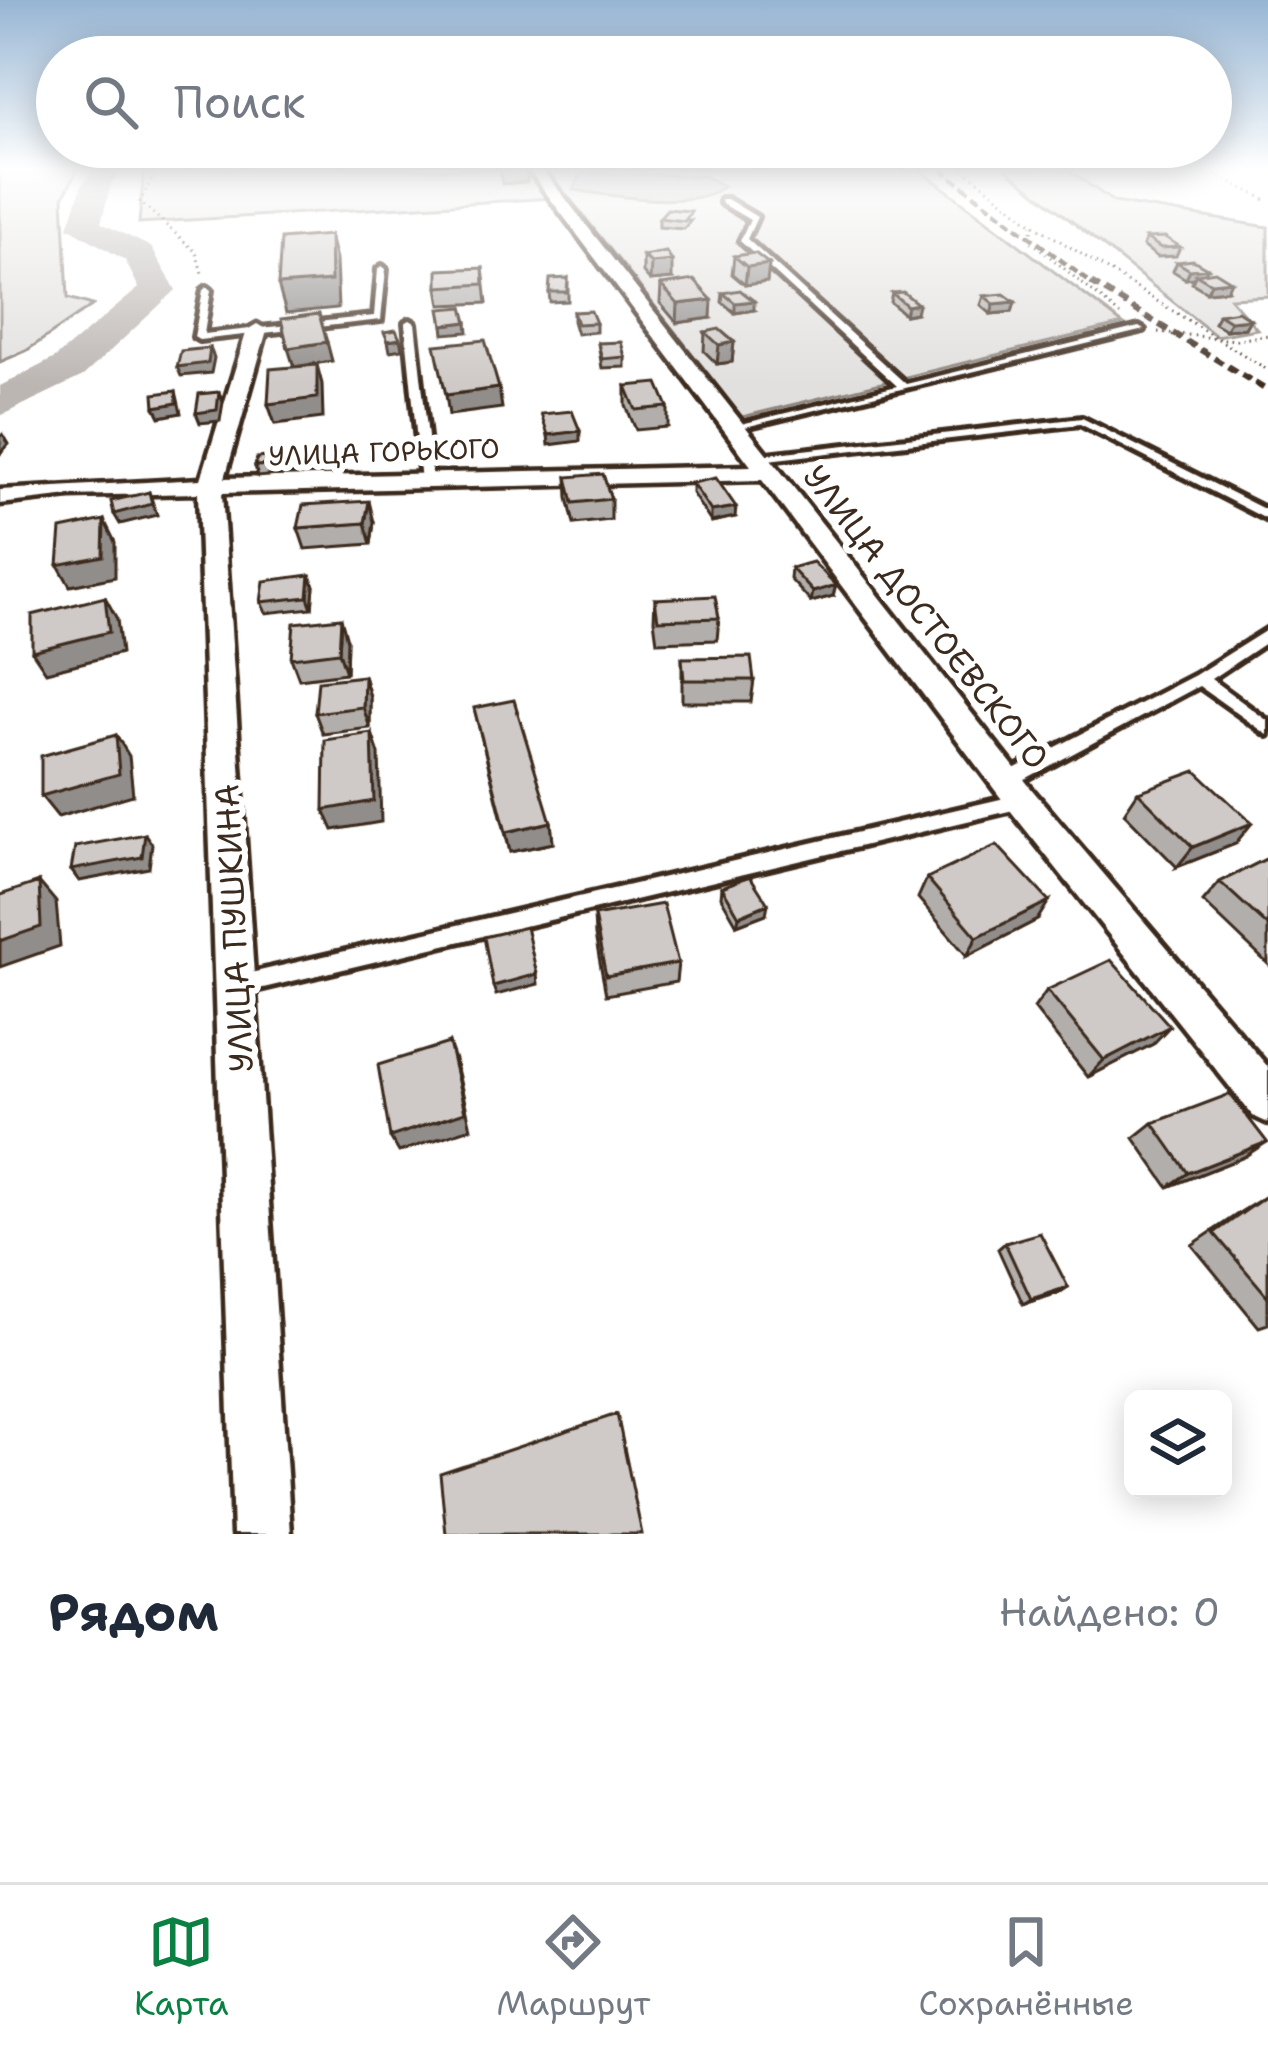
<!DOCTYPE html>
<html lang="ru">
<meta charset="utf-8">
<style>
body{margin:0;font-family:"Shantell Sans",sans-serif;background:#f2f2f3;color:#1f2937}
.controls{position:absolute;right:36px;bottom:36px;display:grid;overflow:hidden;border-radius:18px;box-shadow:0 6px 30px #0003}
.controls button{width:108px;height:108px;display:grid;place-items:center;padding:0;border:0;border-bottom:3px solid #e0e1e3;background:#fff;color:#1f2937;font:60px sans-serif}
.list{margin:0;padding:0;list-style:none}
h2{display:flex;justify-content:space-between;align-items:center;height:156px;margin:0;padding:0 48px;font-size:51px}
h2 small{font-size:39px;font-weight:400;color:#747a83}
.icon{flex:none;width:66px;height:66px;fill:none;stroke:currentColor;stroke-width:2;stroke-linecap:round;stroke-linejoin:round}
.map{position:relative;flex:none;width:1268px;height:1534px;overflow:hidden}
.search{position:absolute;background:#fff;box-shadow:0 6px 30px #0003;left:36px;right:36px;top:36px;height:132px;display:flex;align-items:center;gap:30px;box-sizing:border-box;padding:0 42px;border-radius:66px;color:#747a83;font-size:45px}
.sheet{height:348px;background:#fff}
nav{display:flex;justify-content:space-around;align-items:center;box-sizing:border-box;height:168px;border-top:3px solid #e0e1e3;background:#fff;font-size:33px;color:#747a83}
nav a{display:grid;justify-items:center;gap:6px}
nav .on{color:#0b8043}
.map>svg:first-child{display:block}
.green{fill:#e2e0de;stroke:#8e857e;stroke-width:3}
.water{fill:#bcb6b3;stroke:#887e77;stroke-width:3}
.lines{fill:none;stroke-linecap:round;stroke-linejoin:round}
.river{fill:#bcb6b3;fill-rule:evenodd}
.service-casing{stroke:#3b2a1e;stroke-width:10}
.minor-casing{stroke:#3b2a1e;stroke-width:9}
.path{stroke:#3b2a1e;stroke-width:3;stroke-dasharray:1.5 4.5;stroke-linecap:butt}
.service{fill:#fff;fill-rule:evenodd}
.minor{fill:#fff;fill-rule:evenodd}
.rail-far1{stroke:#3b2a1e;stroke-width:4.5;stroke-dasharray:9 4.5;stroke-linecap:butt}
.rail{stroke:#3b2a1e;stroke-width:6;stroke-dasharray:10 6;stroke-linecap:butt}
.wall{fill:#b2aeab;stroke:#3b2a1e;stroke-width:3}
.shaded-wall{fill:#918d8b;stroke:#3b2a1e;stroke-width:3}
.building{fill:#cfcac7;stroke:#3b2a1e;stroke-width:3}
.labels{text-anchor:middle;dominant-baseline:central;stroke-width:12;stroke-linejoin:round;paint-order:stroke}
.far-street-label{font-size:27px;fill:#3b2a1e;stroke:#fff}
.street-label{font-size:33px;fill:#3b2a1e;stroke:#fff}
</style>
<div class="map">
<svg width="1268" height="1534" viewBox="0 0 1268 1534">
<rect width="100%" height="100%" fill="#fff"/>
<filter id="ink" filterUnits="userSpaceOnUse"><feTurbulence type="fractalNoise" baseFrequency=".00833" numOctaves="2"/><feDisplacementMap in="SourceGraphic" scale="24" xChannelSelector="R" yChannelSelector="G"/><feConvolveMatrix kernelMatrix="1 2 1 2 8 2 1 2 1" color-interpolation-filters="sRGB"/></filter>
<g filter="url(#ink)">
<path class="green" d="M0,169H78L63,197L68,298L93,305L26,351L0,362Z
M144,169H919L1123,324L742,417L569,197L139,223Z
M1006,169H1067L1114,202L1268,227V296L1230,298L1257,329L1216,336Z"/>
<path class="water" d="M582,173L704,176L724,186C697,211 608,195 573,190Z"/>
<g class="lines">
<path class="river" d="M94,169H123L111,184L101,223L151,247L176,290L83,376L0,416V386L55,358L139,288L125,260L68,227L83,183Z"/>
<g class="service-casing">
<path id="service" d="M721,199H727L757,217L747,239L906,384L1139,327L1144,330L733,430V426L897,386L740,241L750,220L721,203Z
M382,266L386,269L381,320L199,340L194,337L203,290L207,287L211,290L204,334L374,316L378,269Z
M410,320L415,323L433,481L427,485L421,481L405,323Z
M1082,418L1268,511V520L1080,424L759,461L753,458L759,455Z
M1268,629V641L1211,679L1268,721V735L1199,686L1014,785H1002L1000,780L1002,775L1195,675Z
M1022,794L1028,796L1031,801L1028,806L1022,808L238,994L231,991L228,985L231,979L238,976Z"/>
</g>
<g class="minor-casing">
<path id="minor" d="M528,169H542L1034,792L1268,1067V1123L1253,1116L1010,810L762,480L222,493L291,1534H233L198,493L70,496L0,504V490L201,479L247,330L257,324L267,330L225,478L751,466Z"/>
</g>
<path class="path" d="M157,169L140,202L196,252L202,273
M964,169L1033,224L1268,370
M1205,169L1268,201
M1033,224L1031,241L1120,315
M1158,332L1236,340L1268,335"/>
<use href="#service" class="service"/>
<use href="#minor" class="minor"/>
<path class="rail-far1" d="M941,169L1095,286"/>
<path class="rail" d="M1091,283L1268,391"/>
</g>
<path class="wall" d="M659,218L691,220L684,229L659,227Z
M1146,238L1180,247L1176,256L1157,257L1143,246Z
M643,256L672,279L650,281L643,273Z
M734,256L769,264L767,282L745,285L732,274Z
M1177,262L1207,268L1205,273L1227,290L1207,292L1192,283L1194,278L1186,279L1173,271Z
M483,268L487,303L441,305L438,287Z
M568,278V301L550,302L549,292Z
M661,285L711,318L677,323L660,303Z
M723,293L754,310L735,313L722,302Z
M892,293L916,313L905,315L890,302Z
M984,296L1015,302L1012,312L991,314L981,305Z
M573,312L596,323V332L577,334L573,321Z
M1219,314L1250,319L1245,328L1226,330L1214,323Z
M705,332L734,342L732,362L717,364L704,351Z
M598,343L625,357V367L602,368Z
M626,386L668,407V427L636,430L626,406Z
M298,454L302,465L300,473L258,477L255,466Z
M567,477L611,499V520L574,524L568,498Z
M692,483L735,517L711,522L692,493Z
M374,522L371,544L305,549L298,528Z
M791,568L833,596L811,602L790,579Z
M310,575L314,586L312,608L266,613L261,602Z
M655,599L719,618L717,640L657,642L654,620Z
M347,640L346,673L299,679L291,658Z
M682,658L754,680L751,702H682Z
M364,676L370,697V728L323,734L315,713Z
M474,708L551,822L553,843L510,852Z
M1138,792L1235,844L1177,867L1124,813Z
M1268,858V964L1203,902L1220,882Z
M927,878L1037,920L967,956L918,898Z
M722,887L766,914L737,925L721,897Z
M594,916L678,963L676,982L606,995L595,935Z
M1047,990L1153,1044L1088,1077L1034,1008Z
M1153,1123L1244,1157L1168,1187L1134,1138Z
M1265,1197L1268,1200V1324L1259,1327L1192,1245L1242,1211Z
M1005,1243L1068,1287L1059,1293L1023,1304L998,1249Z"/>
<path class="shaded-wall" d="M500,169H526L527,182L502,184Z
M330,235L336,260L338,308L286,313L278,285Z
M672,261V279L650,281L651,263Z
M769,264L767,282L745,285L747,267Z
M1207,268L1203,277L1196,274L1194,278L1186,279L1190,270Z
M1231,281L1227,290L1207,292L1211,283Z
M712,300L711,318L677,323L678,304Z
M754,301V310L735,313V303Z
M1015,302L1012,312L991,314L994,304Z
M918,304L916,313L905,315L907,306Z
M1250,319L1245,328L1226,330L1230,321Z
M467,322L468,332L444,334L443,325Z
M400,339L402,349L390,351L388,341Z
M327,342L332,361L294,367L288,348Z
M734,342L732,362L717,364L719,345Z
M210,348L214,358L211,373L181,376L177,367Z
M317,365L322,384L323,418L275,424L268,404Z
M499,388L502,408L449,415L446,395Z
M176,391L181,413L160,417L155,407Z
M219,392L223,402L220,421L200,423L196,413Z
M580,431V441L549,445L548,435Z
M3,434L9,444L0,454V437Z
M149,492L157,515L120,524L114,514Z
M369,501L374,522L371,544L365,523Z
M736,507L735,517L711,522V511Z
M104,520L115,542V577L70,586L58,565Z
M310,575L314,586L312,608L308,597Z
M836,585L833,596L811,602L813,592Z
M105,597L117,619L121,653L46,672L32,651Z
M341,618L347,640L346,673L339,652Z
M364,676L370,697V728L363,707Z
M372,733L379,754L381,822L333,830L324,810Z
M116,735L129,756L133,795L58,817L41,796Z
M551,822L553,843L510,852L506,832Z
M1252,823L1235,844L1177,867L1193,847Z
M145,834L152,844L149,868L79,881L71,870Z
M39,882L56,902L60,946L0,967V941Z
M1049,901L1037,920L967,956L977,937Z
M768,904L766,914L737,925L739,916Z
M537,974L538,984L496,995L493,986Z
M1170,1026L1153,1044L1088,1077L1104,1060Z
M449,1043L455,1060L471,1128L399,1152L390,1137Z
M1267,1142L1244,1157L1168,1187L1188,1173Z
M1068,1287L1059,1293L1023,1304L1031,1299Z"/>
<path class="building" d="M667,209L691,211L685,221L659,218Z
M330,235L331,281L278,285L281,239Z
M1165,237L1180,247L1161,248L1146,238Z
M666,252L672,261L651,263L643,256Z
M755,253L769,264L747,267L734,256Z
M1193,260L1207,268L1190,270L1177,262Z
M483,268L484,284L438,287V270Z
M1215,271L1231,281L1211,283L1196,274Z
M568,278L567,292H549L550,279Z
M694,280L712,300L678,304L661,285Z
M740,290L754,301L735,303L723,293Z
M903,292L918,304L907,306L892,293Z
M1004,294L1015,302L994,304L984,296Z
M463,307L467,322L443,325L440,309Z
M591,311L596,323L577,324L573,312Z
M1238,311L1250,319L1230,321L1219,314Z
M319,314L327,342L288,348L281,319Z
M719,329L734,342L719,345L705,332Z
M396,330L400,339L388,341L384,332Z
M485,340L499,388L446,395L435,345Z
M621,342L625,357L602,359L598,343Z
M210,348L208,363L177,367L181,351Z
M317,365V398L268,404L270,369Z
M658,383L668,407L636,410L626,386Z
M176,391L177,403L155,407L154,394Z
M219,392L217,410L196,413L199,394Z
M572,411L580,431L548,435L541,414Z
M298,454L297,463L255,466L257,458Z
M603,474L611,499L573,503L567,477Z
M716,478L736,507L711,511L692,483Z
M149,492L152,504L114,514L111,501Z
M369,501L365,523L298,528L303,505Z
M104,520L103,556L58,565L61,529Z
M813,562L836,585L813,592L791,568Z
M310,575L308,597L261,602L264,581Z
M715,596L719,618L658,620L655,599Z
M105,597L109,632L32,651V615Z
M341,618L339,652L291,658L294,623Z
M751,657L754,680H684L682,658Z
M364,676L363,707L315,713L318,681Z
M514,700L551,822L506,832L474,708Z
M372,733L374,801L324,810L325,740Z
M116,735L119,774L41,796V756Z
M1196,771L1252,823L1193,847L1138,792Z
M145,834L142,857L71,870L75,847Z
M997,845L1049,901L977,937L927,878Z
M1268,858V926L1220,882Z
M750,876L768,904L739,916L722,887Z
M39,882L41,927L0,941V895Z
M663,904L678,963L606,976L594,916Z
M526,927L537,974L493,986L484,937Z
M1111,960L1170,1026L1104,1060L1047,990Z
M449,1043L465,1112L390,1137L378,1065Z
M1230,1094L1267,1142L1188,1173L1153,1123Z
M1265,1197L1268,1200V1297L1214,1233Z
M1040,1233L1068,1287L1031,1299L1005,1243Z
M617,1414L642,1534H446L440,1473Z"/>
</g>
<linearGradient id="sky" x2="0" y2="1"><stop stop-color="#96b5d3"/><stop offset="0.44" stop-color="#fff"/><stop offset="1" stop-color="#fff" stop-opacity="0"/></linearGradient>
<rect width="1268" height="384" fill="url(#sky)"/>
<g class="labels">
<g class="far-street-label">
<text transform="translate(384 452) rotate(-2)">УЛИЦА ГОРЬКОГО</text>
</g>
<g class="street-label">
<text transform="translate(926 617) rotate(52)">УЛИЦА ДОСТОЕВСКОГО</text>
<text transform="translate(234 928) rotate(-93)">УЛИЦА ПУШКИНА</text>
</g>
</g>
</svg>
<div class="controls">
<button><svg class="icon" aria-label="layers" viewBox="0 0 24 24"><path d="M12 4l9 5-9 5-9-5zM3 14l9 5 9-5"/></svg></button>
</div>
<div class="search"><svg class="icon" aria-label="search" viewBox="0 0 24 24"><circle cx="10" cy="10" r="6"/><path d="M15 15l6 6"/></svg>Поиск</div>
</div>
<section class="sheet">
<h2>Рядом<small>Найдено: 0</small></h2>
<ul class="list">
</ul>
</section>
<nav>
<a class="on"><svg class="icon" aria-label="map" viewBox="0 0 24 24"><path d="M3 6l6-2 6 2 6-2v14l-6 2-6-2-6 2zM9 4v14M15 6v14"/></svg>Карта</a>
<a><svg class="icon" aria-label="directions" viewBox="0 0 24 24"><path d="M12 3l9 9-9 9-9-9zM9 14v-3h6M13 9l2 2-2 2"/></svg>Маршрут</a>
<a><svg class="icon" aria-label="saved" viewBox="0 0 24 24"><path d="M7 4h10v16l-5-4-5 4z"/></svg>Сохранённые</a>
</nav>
